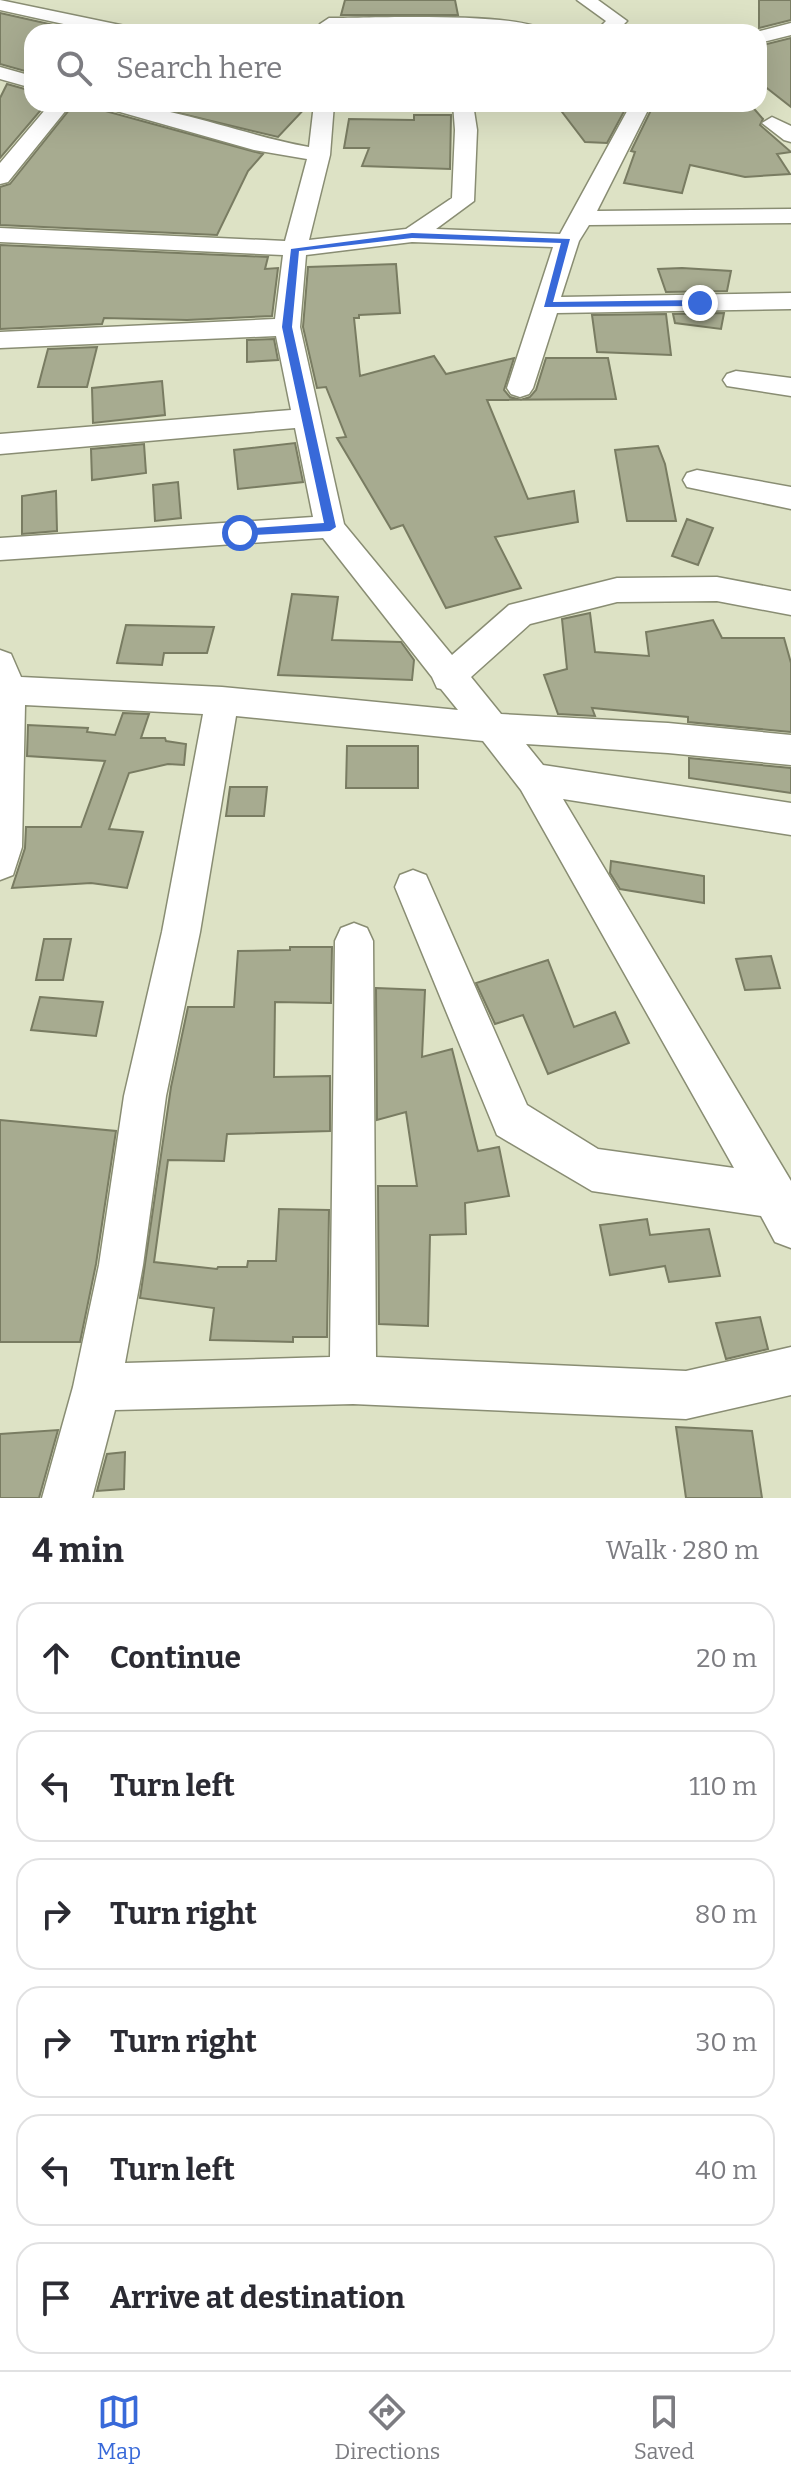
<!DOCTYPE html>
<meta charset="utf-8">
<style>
body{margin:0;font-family:Bitter,serif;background:#f2f2f3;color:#2b2b33}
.stop{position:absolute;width:24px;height:24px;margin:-18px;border:6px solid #3869d9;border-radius:50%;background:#fff}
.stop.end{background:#3869d9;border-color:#fff;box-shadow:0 2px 8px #0008}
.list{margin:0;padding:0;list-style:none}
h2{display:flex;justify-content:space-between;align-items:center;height:104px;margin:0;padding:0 32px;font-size:34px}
h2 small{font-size:26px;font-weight:400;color:#7c7c81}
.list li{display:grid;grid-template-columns:52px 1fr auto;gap:24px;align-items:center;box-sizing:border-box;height:112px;margin:0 16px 16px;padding:0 16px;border:2px solid #e1e1e2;border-radius:24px}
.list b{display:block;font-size:30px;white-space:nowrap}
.list em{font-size:26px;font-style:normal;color:#7c7c81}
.icon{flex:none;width:44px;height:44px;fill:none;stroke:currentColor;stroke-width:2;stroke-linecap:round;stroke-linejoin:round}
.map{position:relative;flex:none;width:791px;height:1498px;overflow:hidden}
.search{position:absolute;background:#fff;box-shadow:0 8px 32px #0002;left:24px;right:24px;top:24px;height:88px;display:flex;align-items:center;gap:20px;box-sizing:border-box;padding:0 28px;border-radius:24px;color:#7c7c81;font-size:30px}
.sheet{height:872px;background:#fff}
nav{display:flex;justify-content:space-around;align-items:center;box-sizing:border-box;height:112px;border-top:2px solid #e1e1e2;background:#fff;font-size:22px;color:#7c7c81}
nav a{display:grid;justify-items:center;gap:4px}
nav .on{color:#3869d9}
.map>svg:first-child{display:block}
.building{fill:#a7ab90;stroke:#797c62;stroke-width:2}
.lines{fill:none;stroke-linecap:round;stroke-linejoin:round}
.minor-casing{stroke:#898d73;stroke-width:3}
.minor{fill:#fff;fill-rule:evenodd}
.route{fill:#3869d9}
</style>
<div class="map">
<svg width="791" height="1498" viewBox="0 0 791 1498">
<rect width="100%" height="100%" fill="#dde2c5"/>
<path class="building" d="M345,0H455L458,15H341Z
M759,0H791V20L759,28Z
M0,13L67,28L62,32H32V73L0,64Z
M791,38V107L759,82V46Z
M7,84L32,91V104H46L0,158V98Z
M74,104H100L105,111L263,154L248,171L217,235L0,225V187L10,184Z
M141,104H309L278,137Z
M556,104H628L607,143L585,142Z
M654,104H750L763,119L760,125L791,152L777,154L790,174L745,177L690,165L682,193L624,183L635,152L631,151Z
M414,115H451L450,169L362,166L369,148H344L349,119L414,120Z
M0,245L268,257L265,269L278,268L272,316L187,320L104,318L102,324L0,329Z
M396,264L400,313L359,315V318H354L360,376L434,356L446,374L514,358L504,390L510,397L521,400L530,397L536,390L546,358H608L616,399L487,400L528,499L574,491L578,522L495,537L521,588L446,608L403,525L391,529L337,438L346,437L326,387L317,388L303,327L308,267Z
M682,268L731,271L727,291L666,292L658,269Z
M724,313L721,329L675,323L673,314Z
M666,314L671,355L597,352L592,315Z
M274,339L278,360L247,362V340Z
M97,347L87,387H38L48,349Z
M162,381L165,415L93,423L92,388Z
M295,443L303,482L238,489L234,450Z
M144,444L146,473L92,480L91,449Z
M658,446L665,464L676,521H627L615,450Z
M178,482L181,518L155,521L153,485Z
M56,491L57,531L22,534V496Z
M687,519L713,528L698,565L672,556Z
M292,594L338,597L332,640L401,642L414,660L412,680L278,675Z
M590,613L595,652L649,656L646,632L713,620L722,638H784L791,663V732L688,722V717L592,708L595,716L558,714L544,675L567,669L562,619Z
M126,625L214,627L207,653H164L162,665L117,663Z
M123,713L149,714L141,738H165L166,741L186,744L184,765L168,764L129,773L109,829L143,832L127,888L91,883L12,888L25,848L26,827H81L105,761L27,756L28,725L88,728L87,732L115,735Z
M347,746H418V788H346Z
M689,758L791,768V793L689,778Z
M230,787H267L264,816H226Z
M611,861L704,876V903L620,889L610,873Z
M44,939H71L63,980H36Z
M290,947H332L331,1003L275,1002L274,1077L330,1076V1131L227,1134L224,1161L168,1160L154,1262L217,1269L218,1267H247L248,1261H276L279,1209L329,1210L327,1337H293V1342L210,1340L214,1308L140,1298L171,1087L188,1007H234L238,951L290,950Z
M771,956L780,988L745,990L736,959Z
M548,960L574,1027L615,1012L629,1043L548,1074L523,1015L495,1024L476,983Z
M376,988L425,990L422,1057L452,1049L478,1151L499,1147L509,1196L465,1203L466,1234L430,1235L428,1326L379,1324L378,1186H417L406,1112L377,1120Z
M40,997L103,1002L96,1036L31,1030Z
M0,1120L116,1131L96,1264L80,1342H0Z
M647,1219L650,1235L709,1229L720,1276L669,1282L665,1266L610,1275L600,1225Z
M760,1317L768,1349L726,1359L716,1323Z
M676,1427L752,1431L762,1498H686Z
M58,1430L39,1498H0V1434Z
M125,1452L124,1489L97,1491L107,1454Z"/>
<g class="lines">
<g class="minor-casing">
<path id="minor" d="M0,0L125,26L134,32H100L0,10Z
M577,0H598L627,21L616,32H595L606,21Z
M329,18C365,18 526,11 546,32L322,28L320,24Z
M791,23V35L759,43V32H756Z
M0,67L32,76V88L0,79Z
M50,104H71L8,182L0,184V163Z
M103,104C172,104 241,135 309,147L314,104H334L330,155L309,240L406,229L452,198L455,130L453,104H473L477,130L474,201L436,229L560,234L631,104H651L597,211L791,209V223L589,225L579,241L561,297L791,293V309L557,313L533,388L529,394L520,397L511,394L507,388L553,247L412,242L306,255L300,327L344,524L452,655L509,605L617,578L717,577L791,591V615L717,601L617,602L530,624L471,677L501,714L668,723L791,735V765L668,753L526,744L543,765L791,803V835L563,799L791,1181V1248L775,1242L761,1216L592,1191L497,1135L395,887L400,875L413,870L426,875L527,1105L598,1149L734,1168L521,790L483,741L236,716L200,932L166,1096L143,1265L125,1363L330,1357L335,941L341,928L354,923L367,928L373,941L376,1357L686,1371L791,1347V1395L686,1419L353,1404L115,1410L92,1498H42L73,1387L99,1265L124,1096L162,932L203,714L25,705L22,847L13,875L0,880V650L11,654L21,677L222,687L458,710L441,689L437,688L432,677L323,538L0,560V538L313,517L295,428L0,454V434L291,410L276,336L0,348V332L275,319L283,255L0,242V228L285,241L307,159L254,150L106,108Z
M772,117L791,126V142L784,140L762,123Z
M736,371L791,378V396L727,386L723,380L727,374Z
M697,470L791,487V509L687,487L683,480L687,473Z"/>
</g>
<use href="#minor" class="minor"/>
</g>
<path class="route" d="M412,233L570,239L553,302L700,300L705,303L700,306L544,307L561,243L412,238L299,251L292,327L336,527L330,531L236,536V530L240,529L324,523L282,327L291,249Z"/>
</svg>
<div class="stop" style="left:240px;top:533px"></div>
<div class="stop end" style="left:700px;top:303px"></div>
<div class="search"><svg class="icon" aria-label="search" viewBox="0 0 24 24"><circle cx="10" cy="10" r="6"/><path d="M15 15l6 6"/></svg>Search here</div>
</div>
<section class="sheet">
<h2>4 min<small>Walk · 280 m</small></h2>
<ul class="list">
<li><svg class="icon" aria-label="ahead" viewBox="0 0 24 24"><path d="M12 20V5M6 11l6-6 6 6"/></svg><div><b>Continue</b></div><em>20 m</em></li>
<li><svg class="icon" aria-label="left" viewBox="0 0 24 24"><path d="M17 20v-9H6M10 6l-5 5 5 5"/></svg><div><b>Turn left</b></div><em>110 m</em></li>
<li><svg class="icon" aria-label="right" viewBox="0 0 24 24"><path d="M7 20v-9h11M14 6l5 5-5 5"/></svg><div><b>Turn right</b></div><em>80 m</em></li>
<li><svg class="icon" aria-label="right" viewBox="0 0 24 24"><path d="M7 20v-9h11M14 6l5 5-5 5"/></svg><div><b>Turn right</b></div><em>30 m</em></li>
<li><svg class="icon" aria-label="left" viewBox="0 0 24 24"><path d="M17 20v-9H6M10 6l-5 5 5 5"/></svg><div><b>Turn left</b></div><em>40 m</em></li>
<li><svg class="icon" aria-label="arrive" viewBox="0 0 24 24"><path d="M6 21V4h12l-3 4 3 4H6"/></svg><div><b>Arrive at destination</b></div></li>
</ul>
</section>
<nav>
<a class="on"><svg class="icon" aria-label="map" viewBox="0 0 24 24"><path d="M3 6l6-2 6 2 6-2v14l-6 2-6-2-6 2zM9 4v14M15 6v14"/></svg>Map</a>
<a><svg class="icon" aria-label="directions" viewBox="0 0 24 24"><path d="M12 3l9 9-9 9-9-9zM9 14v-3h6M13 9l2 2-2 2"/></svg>Directions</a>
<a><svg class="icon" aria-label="saved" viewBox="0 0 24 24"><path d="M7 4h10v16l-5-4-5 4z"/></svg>Saved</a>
</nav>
